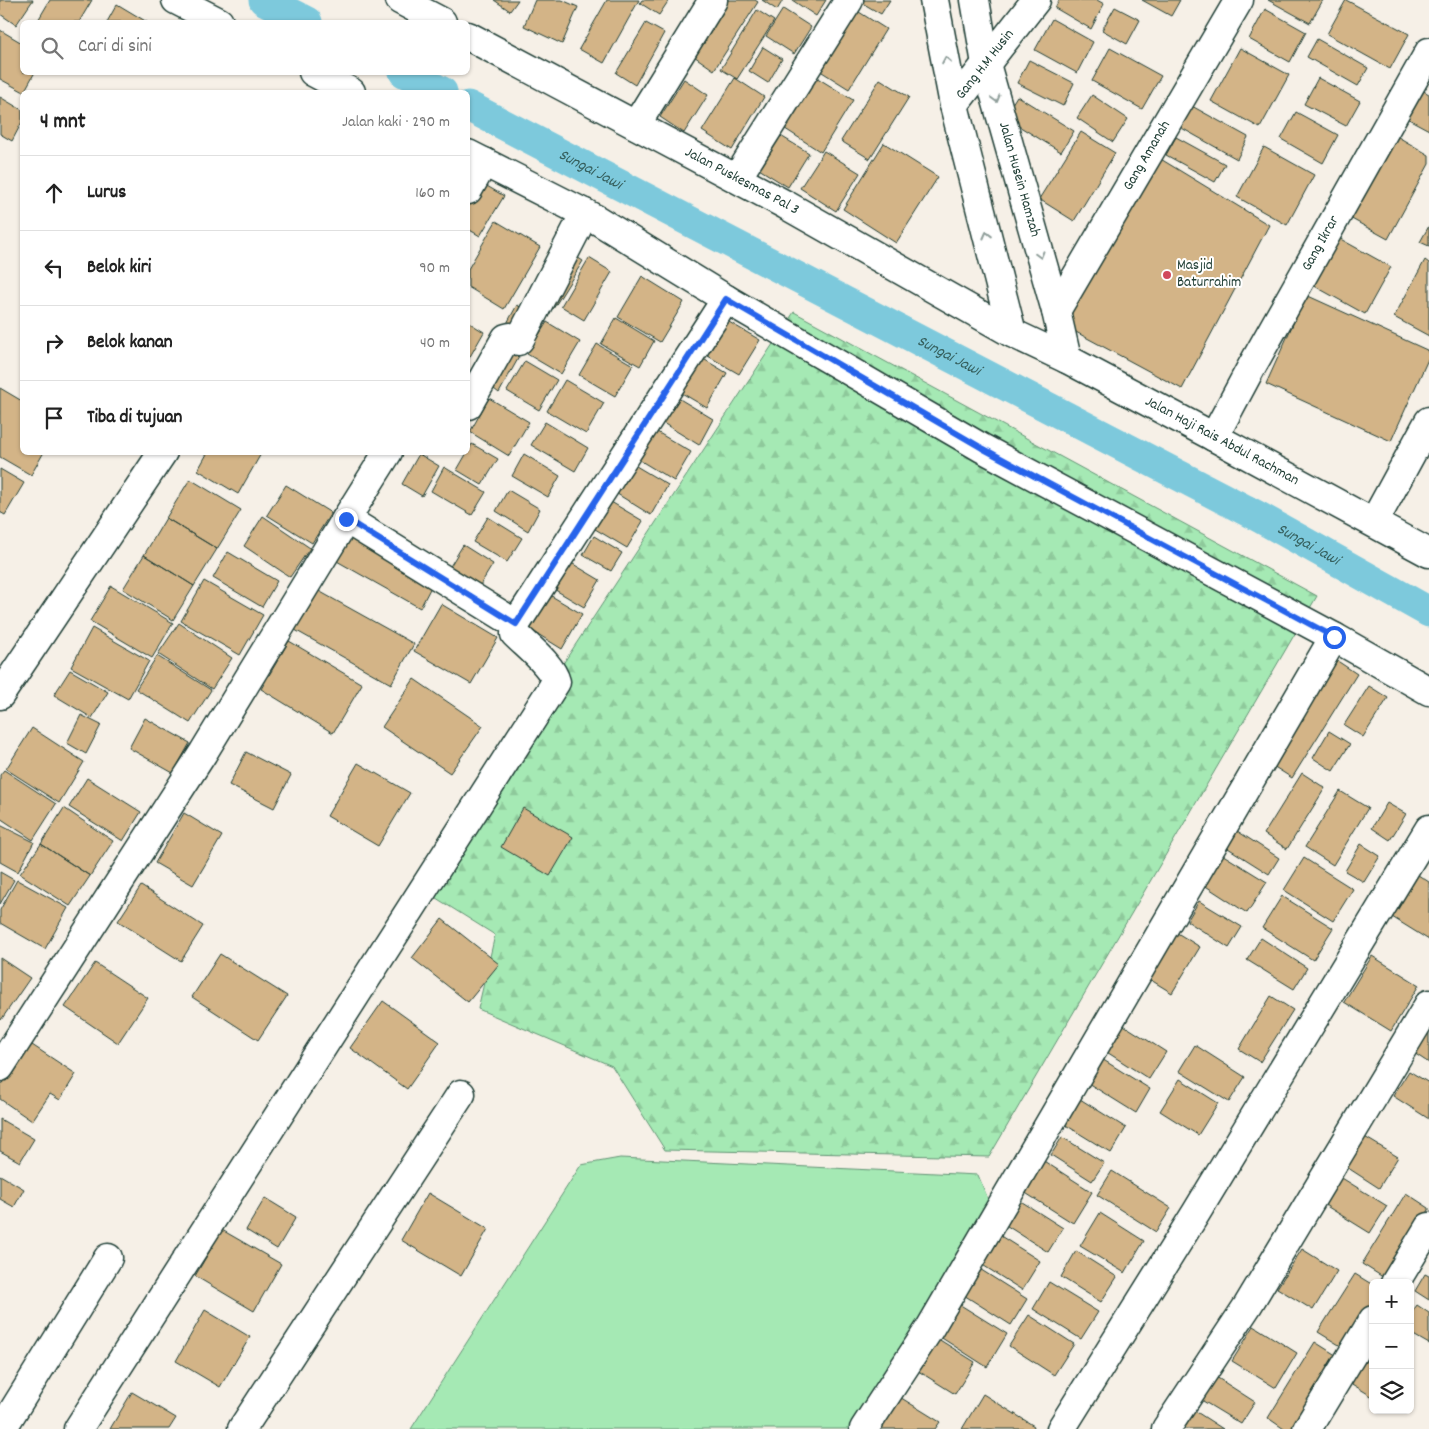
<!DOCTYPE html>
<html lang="id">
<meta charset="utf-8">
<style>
body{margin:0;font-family:Dekko,sans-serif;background:#f2f2f2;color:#222}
.controls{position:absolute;right:15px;bottom:15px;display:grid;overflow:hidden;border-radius:8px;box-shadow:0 1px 4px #0004}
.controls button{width:45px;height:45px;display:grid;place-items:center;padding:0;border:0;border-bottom:1px solid #e0e0e0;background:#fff;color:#222;font:25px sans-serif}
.stop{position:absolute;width:15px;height:15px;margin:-11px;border:4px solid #2563eb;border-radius:50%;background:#fff}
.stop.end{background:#2563eb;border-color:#fff;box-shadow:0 1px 5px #0008}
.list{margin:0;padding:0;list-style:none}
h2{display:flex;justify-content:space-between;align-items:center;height:65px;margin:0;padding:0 20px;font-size:21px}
h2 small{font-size:16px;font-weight:400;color:#767676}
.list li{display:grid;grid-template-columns:32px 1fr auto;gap:15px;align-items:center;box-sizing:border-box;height:75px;padding:0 20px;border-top:1px solid #e0e0e0}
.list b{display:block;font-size:19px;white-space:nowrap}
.list em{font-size:16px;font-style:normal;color:#767676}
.icon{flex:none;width:28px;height:28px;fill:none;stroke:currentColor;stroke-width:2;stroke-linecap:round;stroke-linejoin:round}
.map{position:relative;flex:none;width:1429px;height:1429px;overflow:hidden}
.search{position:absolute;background:#fff;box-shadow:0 1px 4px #0004;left:20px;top:20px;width:450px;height:55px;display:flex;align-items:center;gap:12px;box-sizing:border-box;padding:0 18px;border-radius:8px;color:#767676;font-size:19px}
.panel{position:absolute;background:#fff;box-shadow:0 1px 4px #0004;left:20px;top:90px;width:450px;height:365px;border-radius:8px}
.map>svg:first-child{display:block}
.grass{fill:#a5e9b4;stroke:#629374}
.forest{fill:url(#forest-firs);stroke:#629374}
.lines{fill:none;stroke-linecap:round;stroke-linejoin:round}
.canal{stroke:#7dc9dc;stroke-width:31}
.building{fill:#d3b487;stroke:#1f3d34}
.minor-casing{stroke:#1f3d34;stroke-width:31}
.minor{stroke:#fff;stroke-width:28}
.oneway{stroke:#8f9e9a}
.route{stroke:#2563eb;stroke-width:6}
.poi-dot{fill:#d1495b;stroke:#fff;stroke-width:2}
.labels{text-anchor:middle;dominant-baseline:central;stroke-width:4;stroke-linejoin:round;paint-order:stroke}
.street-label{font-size:15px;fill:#1f3d34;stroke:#fff}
.poi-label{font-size:15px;fill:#1f3d34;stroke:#fff;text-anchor:start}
.water-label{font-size:16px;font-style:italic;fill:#36605e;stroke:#fff}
</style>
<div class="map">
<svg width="1429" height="1429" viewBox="0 0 1429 1429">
<defs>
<pattern id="forest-firs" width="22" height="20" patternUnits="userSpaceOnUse" patternTransform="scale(1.25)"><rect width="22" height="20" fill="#a5e9b4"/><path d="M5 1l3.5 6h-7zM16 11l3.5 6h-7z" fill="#8ec99b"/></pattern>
</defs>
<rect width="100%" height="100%" fill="#f6f0e7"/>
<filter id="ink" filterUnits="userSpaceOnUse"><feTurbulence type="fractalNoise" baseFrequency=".02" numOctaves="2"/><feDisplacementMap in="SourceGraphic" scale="10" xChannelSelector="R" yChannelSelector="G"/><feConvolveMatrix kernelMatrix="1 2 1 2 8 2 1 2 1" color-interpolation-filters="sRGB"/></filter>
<g filter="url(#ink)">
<path class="grass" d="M620,1158L978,1175L993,1211L854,1429H411L581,1165Z"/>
<path class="forest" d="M794,312L1317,596L989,1157L665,1150L612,1066L478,1009L495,935L417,886Z"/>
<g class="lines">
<g class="canal">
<path d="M264,0L307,22"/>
<path d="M404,72L442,92"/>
<path id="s1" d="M468,106L1259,517L1429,612"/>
</g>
</g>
<path class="building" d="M0,0H33L16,25L0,14Z
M50,0H92L79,22H37Z
M494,0H518L510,11Z
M535,0H562L578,7L562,44L524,26Z
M607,0H639L604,63L579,49Z
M642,0H669L659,15L640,3Z
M721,0H755L758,2L714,70L688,52Z
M762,0H783L777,10Z
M792,0H826L816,16Z
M857,0H890L881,14Z
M1059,0H1097L1104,4L1091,29L1055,8Z
M1142,0H1180L1171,16Z
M1268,0H1323L1310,23Z
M1346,0L1409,34L1390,69L1327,34Z
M117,4L147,22H107Z
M851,7L886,29L849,89L814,67Z
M1115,7L1140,20L1127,44L1102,30Z
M783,9L811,27L794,54L766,36Z
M1265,9L1306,32L1290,62L1249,39Z
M757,10L774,21L737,79L721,69Z
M1052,19L1093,42L1077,73L1035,50Z
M646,23L664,33L635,85L616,73Z
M0,30L22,43V72H35L24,92L0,79Z
M1317,39L1368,68L1358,86L1307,57Z
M763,47L782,59L768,83L749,71Z
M1110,48L1161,76L1142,109L1092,81Z
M1240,48L1289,75L1260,128L1211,101Z
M1029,60L1074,83L1063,106L1017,83Z
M811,74L853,100L821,152L779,125Z
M735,78L764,97L732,150L702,131Z
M1318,78L1360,101L1346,126L1304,104Z
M684,79L708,95L684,133L660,117Z
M880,79L909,97L870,159L841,141Z
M1418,88L1429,94V130L1403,116Z
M1092,95L1128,119L1113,142L1077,118Z
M1017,96L1074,131L1061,152L1004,117Z
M0,97L22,110V122L12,141L0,134Z
M1190,105L1248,137L1237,159L1178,126Z
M1296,112L1338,135L1323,163L1281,139Z
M774,132L809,153L788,187L754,166Z
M1081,132L1115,153L1074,221L1039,199Z
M1393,134L1429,155V164L1388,239L1348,217Z
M1176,137L1225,164L1215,182L1166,155Z
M884,143L938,177L896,243L843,209Z
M1264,147L1314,175L1287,225L1237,197Z
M824,151L860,173L836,211L800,188Z
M1159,158L1269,225L1182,389L1061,324Z
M480,182L504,196L480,236L468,229V203Z
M496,221L540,247L504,309L468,287V269Z
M1429,226V246L1420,242Z
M1335,236L1391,267L1365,314L1309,283Z
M572,254L583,261L553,309L542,303Z
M589,258L612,272L584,320L561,306Z
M1425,260L1429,263V336L1394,317Z
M642,276L684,302L660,342L618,317Z
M1306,295L1429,351V357L1391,441L1266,384Z
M517,305L527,311L517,332L505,327Z
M616,318L654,341L640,366L601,344Z
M722,318L760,340L739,374L701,352Z
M468,322L484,332L468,360Z
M547,322L580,342L561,374L527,354Z
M597,344L633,365L615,396L579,375Z
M509,353L519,357L499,393L489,385Z
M695,354L727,373L707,408L675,389Z
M525,361L557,380L539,410L507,391Z
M565,380L604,403L586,434L547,411Z
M0,388L22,401V452H44L31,475L0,457Z
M673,395L713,419L699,445L658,420Z
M489,398L529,422L509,456L470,432Z
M545,422L588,448L575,471L531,445Z
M652,429L691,452L674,481L636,458Z
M472,444L498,459L482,485L457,470Z
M208,452H262L238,494L198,470Z
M419,454L439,466L422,496L402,484Z
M524,454L560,476L548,497L512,476Z
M631,463L668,485L651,515L614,492Z
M444,467L486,492L472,515L431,491Z
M0,469L24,483L5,515L0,512Z
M190,479L241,510L217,549L166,518Z
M286,485L331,513L312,543L267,515Z
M508,490L540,509L528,531L496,511Z
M606,499L643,521L627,548L590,526Z
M263,516L310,548L290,577L244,546Z
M488,517L522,538L507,562L473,542Z
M166,518L217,549L194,586L144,555Z
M353,533L433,583L420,608L335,560Z
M594,536L622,553L611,571L583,555Z
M463,545L493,564L474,595L443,578Z
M228,552L277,581L262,607L213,578Z
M144,555L194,586L173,620L123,589Z
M568,561L600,580L584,607L552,588Z
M204,581L263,615L240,655L181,621Z
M111,586L173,623L152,658L90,621Z
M317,590L414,644L391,684L295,630Z
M548,594L582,614L562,649L528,628Z
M441,604L498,638L471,684L414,651Z
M179,623L232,658L212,689L158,654Z
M92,628L149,661L128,699L71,667Z
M289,641L362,684L333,733L261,689Z
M157,656L211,690L190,723L136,689Z
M1330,656L1357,674L1292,778L1265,761Z
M70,670L108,692L92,718L54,695Z
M414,679L483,726L450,773L382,727Z
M1369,686L1388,698L1363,737L1344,725Z
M81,715L101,725L86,754L67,743Z
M145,718L190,743L173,773L129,748Z
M32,728L84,762L59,803L6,769Z
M1329,731L1350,744L1333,771L1313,758Z
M246,752L291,775L274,808L229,785Z
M358,763L410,793L378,846L327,816Z
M4,770L56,804L33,840L0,818V775Z
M1302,773L1325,788L1287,849L1264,834Z
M87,778L141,812L123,841L69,807Z
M1340,791L1368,808L1333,865L1305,847Z
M1387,803L1406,814L1390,840L1372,828Z
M64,808L113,841L90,876L41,844Z
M523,808L573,837L550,876L501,847Z
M184,813L222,836L193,885L155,863Z
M0,825L34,842L18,872L0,862Z
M1231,827L1279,858L1269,874L1220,843Z
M41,844L90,876L70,906L20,874Z
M1361,844L1380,856L1364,882L1345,871Z
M1220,853L1267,882L1247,913L1201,883Z
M1304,858L1353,889L1333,921L1284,890Z
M0,872L14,880L0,904Z
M1418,875L1429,882V940L1392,917Z
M17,880L68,908L45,949L0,923V910Z
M141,886L203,926L181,961L118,921Z
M1282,896L1333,928L1313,960L1262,928Z
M1199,901L1242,927L1229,948L1187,921Z
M442,919L499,964L468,1002L412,958Z
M1174,931L1200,947L1172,993L1146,977Z
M1261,938L1307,968L1294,989L1247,960Z
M220,954L287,996L258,1040L192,997Z
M1372,956L1419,985L1391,1031L1344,1002Z
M0,958L30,978L1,1020L0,1019Z
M95,963L148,998L118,1043L65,1007Z
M1271,996L1293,1010L1260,1062L1239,1049Z
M383,1001L440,1042L407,1089L350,1048Z
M1119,1022L1166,1052L1149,1079L1102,1049Z
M1429,1030V1063L1414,1053Z
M29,1043L76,1074L60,1100L50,1094L32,1121L0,1099V1086Z
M1195,1045L1245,1077L1229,1102L1179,1071Z
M1097,1056L1150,1089L1136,1113L1083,1080Z
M1409,1071L1429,1083V1119L1393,1096Z
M1180,1079L1218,1103L1198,1135L1160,1111Z
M1080,1099L1126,1128L1111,1153L1064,1124Z
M0,1119L34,1139L20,1162L0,1151Z
M1363,1136L1398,1157L1379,1188L1345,1166Z
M1062,1137L1104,1163L1092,1181L1051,1155Z
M1036,1156L1092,1192L1073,1223L1016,1187Z
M1112,1171L1171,1208L1156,1232L1097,1195Z
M0,1175L24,1189L14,1207L0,1199Z
M1337,1175L1387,1206L1370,1233L1320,1202Z
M428,1193L488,1229L461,1276L401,1240Z
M1406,1193L1429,1208V1210L1386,1279L1362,1264Z
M265,1198L296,1217L277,1249L246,1230Z
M1019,1200L1063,1228L1048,1252L1004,1224Z
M1100,1213L1144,1241L1125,1273L1080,1246Z
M222,1230L281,1264L254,1311L195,1276Z
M999,1235L1040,1261L1022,1290L981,1264Z
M1302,1249L1337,1271L1313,1310L1277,1288Z
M1076,1251L1117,1277L1101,1302L1061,1277Z
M975,1266L1027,1299L1011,1325L959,1292Z
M1355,1274L1373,1285V1302L1344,1348L1318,1332Z
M1425,1274L1429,1276V1300L1415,1291Z
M1049,1282L1098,1312L1081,1339L1033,1309Z
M954,1301L1007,1334L987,1367L934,1333Z
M1417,1305L1429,1313V1344L1410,1333V1315Z
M205,1310L250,1337L220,1387L176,1361Z
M1029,1315L1074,1344L1054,1375L1009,1346Z
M1254,1326L1297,1353L1276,1388L1232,1361Z
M935,1337L975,1362L955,1394L915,1369Z
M1373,1338V1397L1342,1378Z
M1315,1342L1342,1359L1299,1429H1284L1268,1418Z
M1213,1375L1255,1402L1241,1424L1198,1398Z
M890,1391L940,1422L935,1429H875Z
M132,1392L176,1418L169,1429H110Z
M983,1394L1034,1426L1033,1429H962Z
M1195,1411L1223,1429H1184Z"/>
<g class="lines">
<g class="minor-casing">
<g id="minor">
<path d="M176,0L219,22"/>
<path d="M400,0L442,22"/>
<path d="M934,0L954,105L1012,333"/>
<path id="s2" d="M975,0L986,64L1056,311L1067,359"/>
<path id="s3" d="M468,36L786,205L1012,333L1067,359L1214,437L1429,553"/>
<path d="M313,72L351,92"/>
<path id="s4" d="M954,105L1036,0"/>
<path d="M636,125L713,0"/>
<path d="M737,178L849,0"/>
<path d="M468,190L484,162"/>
<path d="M726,299L982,448L1334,637L1429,691"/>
<path id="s5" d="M1056,311L1239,0"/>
<path d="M468,405L506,338L510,337L518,341L520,339L585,213"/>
<path id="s6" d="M1214,437L1252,366L1429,52"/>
<path d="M346,519L516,624"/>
<path d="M1374,522L1429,421"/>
<path d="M0,695L163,452"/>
<path d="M0,1067L203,753L346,519L388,452"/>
<path d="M1395,1283L1429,1227"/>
<path d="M2,1429L108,1258"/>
<path d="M78,1429L556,682C552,665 528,647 515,634L516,624L726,299L594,218L468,154"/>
<path d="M242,1429L461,1094"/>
<path d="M864,1429L930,1328L1334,637"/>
<path d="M1061,1429L1196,1213L1429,829"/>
<path d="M1166,1429L1248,1305L1429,1004"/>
<path d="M1307,1429L1373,1320"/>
</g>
</g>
<use href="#minor" class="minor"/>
</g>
<defs><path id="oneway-chevron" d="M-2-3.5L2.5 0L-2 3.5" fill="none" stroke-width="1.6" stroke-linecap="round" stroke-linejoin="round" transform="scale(1.25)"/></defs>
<g class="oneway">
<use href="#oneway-chevron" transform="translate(946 60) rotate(-101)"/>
<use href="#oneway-chevron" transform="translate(996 99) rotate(74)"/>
<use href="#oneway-chevron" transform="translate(987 235) rotate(-104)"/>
<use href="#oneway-chevron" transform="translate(1040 255) rotate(74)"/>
</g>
</g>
<g class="lines" filter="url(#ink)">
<path class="route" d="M346,519L516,624L726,299L982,448L1334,637"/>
</g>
<circle class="poi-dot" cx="1167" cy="275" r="5"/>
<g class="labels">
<g class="street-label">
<text stroke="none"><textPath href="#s4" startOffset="51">Gang H.M Husin</textPath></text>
<text stroke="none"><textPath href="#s5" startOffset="180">Gang Amanah</textPath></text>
<text stroke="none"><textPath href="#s2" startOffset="185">Jalan Husein Hamzah</textPath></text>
<text stroke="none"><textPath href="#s3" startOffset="310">Jalan Puskesmas Pal 3</textPath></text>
<text stroke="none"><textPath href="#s6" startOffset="221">Gang Ikrar</textPath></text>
<text stroke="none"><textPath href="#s3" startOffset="856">Jalan Haji Rais Abdul Rachman</textPath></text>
</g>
<g class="poi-label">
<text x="1177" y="266">Masjid<tspan x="1177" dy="17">Baturrahim</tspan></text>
</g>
<g class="water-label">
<text stroke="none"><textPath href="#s1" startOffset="138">Sungai Jawi</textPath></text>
<text stroke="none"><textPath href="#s1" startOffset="542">Sungai Jawi</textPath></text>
<text stroke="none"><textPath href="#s1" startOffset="948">Sungai Jawi</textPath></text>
</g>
</g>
</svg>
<div class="controls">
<button>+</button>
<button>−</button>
<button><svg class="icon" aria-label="layers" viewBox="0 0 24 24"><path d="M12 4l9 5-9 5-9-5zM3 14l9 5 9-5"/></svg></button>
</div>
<div class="stop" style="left:1334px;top:637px"></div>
<div class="stop end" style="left:346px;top:519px"></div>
<div class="search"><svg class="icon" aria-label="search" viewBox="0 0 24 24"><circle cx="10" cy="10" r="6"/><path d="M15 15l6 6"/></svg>Cari di sini</div>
<section class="panel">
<h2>4 mnt<small>Jalan kaki · 290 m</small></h2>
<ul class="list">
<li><svg class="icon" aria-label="ahead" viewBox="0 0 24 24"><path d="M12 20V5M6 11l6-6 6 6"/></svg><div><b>Lurus</b></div><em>160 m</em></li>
<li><svg class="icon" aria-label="left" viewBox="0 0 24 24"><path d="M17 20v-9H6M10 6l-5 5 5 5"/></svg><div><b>Belok kiri</b></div><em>90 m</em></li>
<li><svg class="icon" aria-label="right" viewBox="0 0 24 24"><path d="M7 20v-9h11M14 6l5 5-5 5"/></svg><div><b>Belok kanan</b></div><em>40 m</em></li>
<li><svg class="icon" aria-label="arrive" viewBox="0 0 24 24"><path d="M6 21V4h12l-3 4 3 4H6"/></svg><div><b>Tiba di tujuan</b></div></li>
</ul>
</section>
</div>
